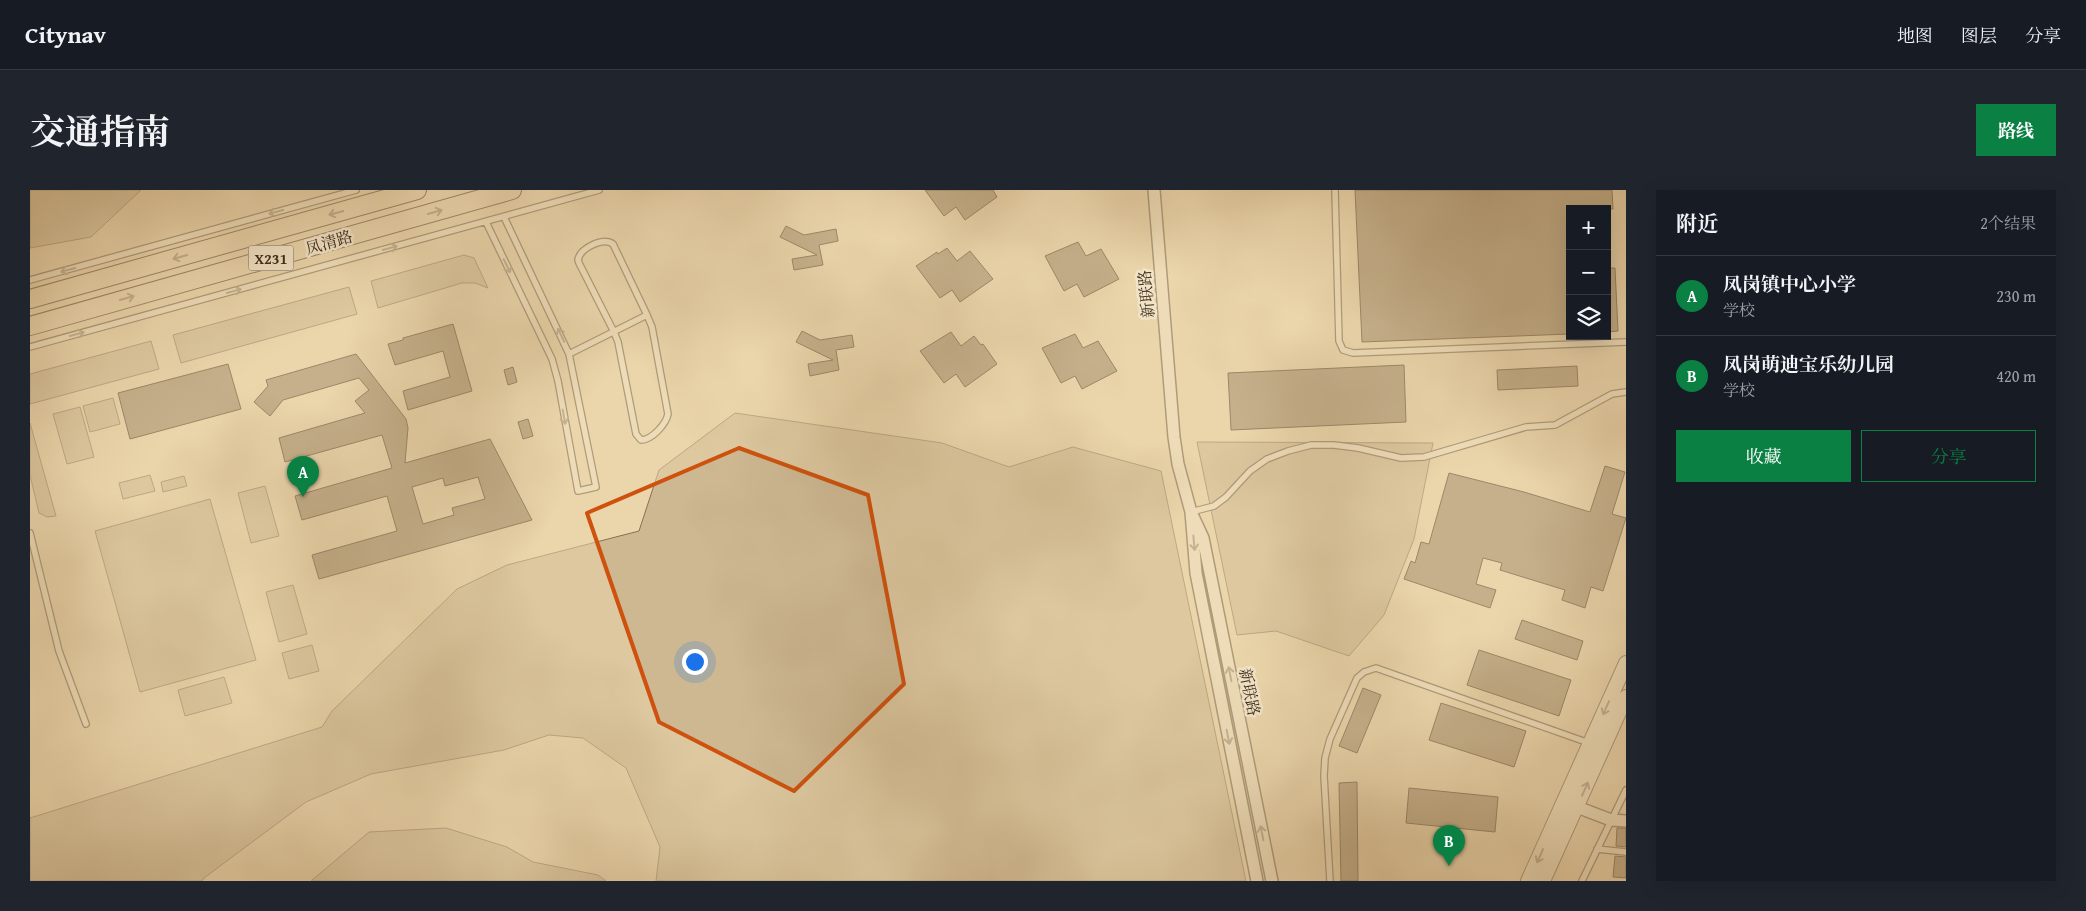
<!DOCTYPE html>
<html lang="zh">
<meta charset="utf-8">
<style>
body{margin:0;font-family:"Gentium Book Plus","Noto Serif SC",serif;background:#20242c;color:#f1f3f6}
.controls{position:absolute;right:15px;top:15px;display:grid;overflow:hidden;border-radius:0px;box-shadow:0 5px 20px #0002}
.controls button{width:45px;height:45px;display:grid;place-items:center;padding:0;border:0;border-bottom:1px solid #363941;background:#171b24;color:#f1f3f6;font:25px sans-serif}
.you{position:absolute;left:664px;top:471px;width:18px;height:18px;margin:-12px;border:4px solid #fff;border-radius:50%;background:#1a73e8;box-shadow:0 0 0 8px #1a73e833}
.badge{display:grid;place-items:center;width:32px;height:32px;border-radius:50%;background:#0b8043;color:#fff;font-size:16px;font-weight:700}
.pin{position:absolute;translate:-50% -41px;filter:drop-shadow(0 1px 2px #0008)}
.pin::after{content:'';position:absolute;top:26px;width:18px;height:15px;background:inherit;clip-path:polygon(0 0,100% 0,50% 100%)}
.list{margin:0;padding:0;list-style:none}
h2{display:flex;justify-content:space-between;align-items:center;height:65px;margin:0;padding:0 20px;font-size:21px}
h2 small{font-size:16px;font-weight:400;color:#9ea1a6}
.list li{display:grid;grid-template-columns:32px 1fr auto;gap:15px;align-items:center;box-sizing:border-box;height:80px;padding:0 20px;border-top:1px solid #363941}
.list b{display:block;font-size:19px;white-space:nowrap}
.list p{margin:0;font-size:16px;white-space:nowrap;color:#9ea1a6}
.list em{font-size:16px;font-style:normal;color:#9ea1a6}
.actions{display:flex;gap:10px;padding:15px 20px}
.actions a{flex:1;padding:11px 0;border:1px solid #0b8043;border-radius:0px;text-align:center;font-size:18px;color:#0b8043}
.actions .main{background:#0b8043;color:#fff}
.icon{flex:none;width:28px;height:28px;fill:none;stroke:currentColor;stroke-width:2;stroke-linecap:round;stroke-linejoin:round}
.map{position:relative;flex:none;width:1596px;height:691px;overflow:hidden;border-radius:0px}
header{display:flex;align-items:center;gap:30px;box-sizing:border-box;height:70px;padding:0 25px;background:#171b24;border-bottom:1px solid #363941}
header strong{font-size:24px}
nav{display:flex;gap:28px;margin-inline-start:auto;font-size:18px}
.intro{display:flex;align-items:center;justify-content:space-between;box-sizing:border-box;height:120px;padding:0 30px}
h1{margin:0;font-size:35px}
.button{padding:12px 22px;border-radius:0px;background:#0b8043;color:#fff;font-size:18px;font-weight:700}
main{display:flex;gap:30px;padding:0 30px}
aside{flex:1;background:#171b24;border-radius:0px;box-shadow:0 5px 20px #0002}
.map>svg:first-child{display:block}
.green{fill:#cdb892;stroke:#847256}
.building{fill:#978365;stroke:#3b2b1a;fill-rule:evenodd}
.lines{fill:none;stroke-linecap:round;stroke-linejoin:round}
.service-casing{stroke:#67563e;stroke-width:8}
.minor-casing{stroke:#67563e;stroke-width:14}
.tertiary-casing{stroke:#67563e;stroke-width:16}
.primary-casing{stroke:#3b2b1a;stroke-width:20}
.service{stroke:#f2e4c8;stroke-width:5.5}
.minor{stroke:#f2e4c8;stroke-width:11}
.tertiary{stroke:#f2e4c8;stroke-width:14}
.primary{stroke:#ebd5ab;stroke-width:18}
.oneway{stroke:#968871}
.oneway2{stroke:#938062}
.marked{fill:none;stroke:#ce520e;stroke-width:4;stroke-linejoin:round}
.labels{text-anchor:middle;dominant-baseline:central;stroke-width:5;stroke-linejoin:round;paint-order:stroke}
.shield{fill:#f2e4c8;stroke:#72624e;stroke-width:1}
.shield-label{font-size:15px;font-weight:bold;fill:#3b2b1a}
.street-label{font-size:16px;fill:#3b2b1a;stroke:#f2e4c8}
</style>
<header>
<strong>Citynav</strong>
<nav><a>地图</a><a>图层</a><a>分享</a></nav>
</header>
<div class="intro"><h1>交通指南</h1><a class="button">路线</a></div>
<main>
<div class="map">
<svg width="1596" height="691" viewBox="0 0 1596 691">
<rect width="100%" height="100%" fill="#ebd5ab"/>
<filter id="stains"><feTurbulence type="fractalNoise" baseFrequency=".004" numOctaves="4"/><feColorMatrix values="0 0 0 0 .2 0 0 0 0 .09 0 0 0 0 .02 0 0 0 .5 -.17"/></filter>
<radialGradient id="worn" r=".72"><stop offset=".6" stop-color="#630" stop-opacity="0"/><stop offset="1" stop-color="#630" stop-opacity=".3"/></radialGradient>
<path class="green" d="M0,0H111L61,47L0,58Z
M434,65L444,68L458,98L445,93H432L348,118L341,91Z
M319,97L327,124L151,173L143,145Z
M121,151L129,179L0,214V184Z
M83,208L90,234L60,242L53,216Z
M50,217L64,267L37,274L23,224Z
M705,223L912,253L979,277L1043,257L1131,281L1216,691H626L630,657L596,578L553,548L519,545L474,560L341,584L276,612L174,688L172,691H0V628L292,537L302,521L427,399L477,375L609,341L629,280Z
M0,233L26,326L17,327L9,323L0,285Z
M1167,252L1403,253L1384,349L1354,425L1319,466L1246,441L1207,445Z
M120,285L125,301L93,309L89,293Z
M154,286L157,296L133,302L131,292Z
M235,296L249,346L221,353L208,303Z
M180,309L226,470L110,502L65,341Z
M263,395L277,444L249,452L236,402Z
M282,455L289,481L259,489L252,463Z
M194,487L202,513L155,526L148,500Z
M416,638L477,657L503,672L568,685L576,691H281L339,642Z"/>
<path class="building" d="M895,0H963L967,7L935,30L926,17L914,26Z
M1325,0H1582L1583,19H1540V144L1332,152Z
M756,36L774,45L806,39L808,51L789,55L793,75L764,80L762,69L787,65L750,47Z
M1048,52L1056,66L1071,59L1089,89L1054,107L1047,94L1034,101L1015,66Z
M917,58L927,71L940,61L963,89L930,112L922,100L910,108L886,76L907,62L908,64Z
M1577,78H1585L1588,141L1577,142Z
M423,134L442,201L378,220L373,201L420,187L413,161L365,175L358,154L373,150V148Z
M772,141L790,150L822,145L824,157L806,160L809,180L780,186L778,174L803,170L766,152Z
M921,142L931,156L944,146L951,155L953,154L967,174L935,197L926,184L914,193L890,161Z
M1045,144L1053,158L1068,151L1087,181L1052,199L1045,186L1031,193L1012,158Z
M326,164L376,229L378,238L375,273L460,249L502,330L289,389L282,365L367,341L357,306L272,330L265,306L362,278L352,245L255,272L249,248L335,223L325,211L339,200L329,188L253,210L240,226L224,212L238,196L236,190ZM448,287L455,309L422,318L424,325L393,334L382,297L413,288L415,296Z
M198,174L211,219L100,249L88,203Z
M1374,175L1376,232L1201,240L1198,183Z
M1547,176L1548,196L1468,200L1467,180Z
M483,177L487,192L478,195L474,180Z
M498,229L503,246L493,249L488,232Z
M1575,276L1595,282L1582,324L1596,328L1573,401L1561,397L1555,418L1532,410L1535,400L1470,380L1472,373L1453,368L1446,394L1466,400L1460,418L1374,389L1381,371L1385,373L1391,352L1399,354L1419,283L1494,302L1560,322Z
M1492,430L1553,451L1547,470L1485,449Z
M1449,460L1541,490L1529,526L1437,495Z
M1333,498L1351,505L1327,563L1309,556Z
M1411,513L1496,541L1484,577L1399,550Z
M1327,592L1328,691H1311L1309,593Z
M1379,598L1468,607L1465,642L1376,633Z
M1587,638H1596V657L1586,656Z
M1585,666L1596,667V688L1583,687Z"/>
<g class="lines">
<g class="service-casing">
<path id="service" d="M1305,0L1309,151L1313,160L1323,163L1596,152
M456,32L522,169L528,191L548,301L566,297L539,164L474,27
M0,90L326,0
M0,157L569,0
M539,164C565,151 591,138 617,125L583,54C573,47 550,58 548,70L549,73L584,142L588,152L606,244L611,250C622,250 636,234 638,224L622,137L617,125
M1161,322L1184,316L1196,307L1220,281L1237,269L1258,261L1281,255H1304L1328,258L1371,268L1394,267L1496,237L1525,235L1582,204L1596,202
M0,343L29,461L56,534
M1567,659L1596,662
M1300,691L1294,586L1295,568L1300,549L1327,488L1334,482L1346,478L1559,553
M1552,691L1596,600"/>
</g>
<g class="minor-casing">
<path id="minor" d="M1124,0L1144,247L1148,274L1161,322
M1547,617L1581,630L1596,631
M1227,691L1166,383L1161,322L1173,348L1242,691"/>
</g>
<g class="tertiary-casing">
<path id="tertiary" d="M1498,691L1596,473
M1513,691L1596,507"/>
</g>
<g class="primary-casing">
<path id="primary" d="M0,109L387,0
M0,136L482,0"/>
</g>
<use href="#service" class="service"/>
<use href="#minor" class="minor"/>
<use href="#tertiary" class="tertiary"/>
<use href="#primary" class="primary"/>
</g>
<defs><path id="oneway-shaft" d="M-6 0H5M1.5-3L5.5 0L1.5 3" fill="none" stroke-width="1.6" stroke-linecap="round" stroke-linejoin="round" transform="scale(1.25)"/></defs>
<g class="oneway">
<use href="#oneway-shaft" transform="translate(246 22) rotate(165)"/>
<use href="#oneway-shaft" transform="translate(360 58) rotate(-15)"/>
<use href="#oneway-shaft" transform="translate(477 76) rotate(64)"/>
<use href="#oneway-shaft" transform="translate(38 80) rotate(165)"/>
<use href="#oneway-shaft" transform="translate(204 101) rotate(-15)"/>
<use href="#oneway-shaft" transform="translate(47 144) rotate(-15)"/>
<use href="#oneway-shaft" transform="translate(531 145) rotate(-115)"/>
<use href="#oneway-shaft" transform="translate(534 227) rotate(80)"/>
<use href="#oneway-shaft" transform="translate(1164 353) rotate(85)"/>
<use href="#oneway-shaft" transform="translate(1200 484) rotate(-101)"/>
<use href="#oneway-shaft" transform="translate(1576 518) rotate(114)"/>
<use href="#oneway-shaft" transform="translate(1198 547) rotate(79)"/>
<use href="#oneway-shaft" transform="translate(1555 599) rotate(-66)"/>
<use href="#oneway-shaft" transform="translate(1232 643) rotate(-101)"/>
<use href="#oneway-shaft" transform="translate(1510 666) rotate(114)"/>
</g>
<g class="oneway2">
<use href="#oneway-shaft" transform="translate(405 22) rotate(-16)"/>
<use href="#oneway-shaft" transform="translate(306 23) rotate(164)"/>
<use href="#oneway-shaft" transform="translate(150 67) rotate(164)"/>
<use href="#oneway-shaft" transform="translate(97 108) rotate(-16)"/>
</g>
<path d="M0 0H1596V691H0ZM709,258L838,305L874,494L764,601L629,532L557,323Z" fill="#ebd5ab" fill-opacity=".55" fill-rule="evenodd"/>
<path class="marked" d="M709,258L838,305L874,494L764,601L629,532L557,323Z"/>
<g class="labels">
<rect class="shield" x="218.5" y="55.5" width="45" height="25" rx="4"/>
<g class="shield-label">
<text x="241" y="68">X231</text>
</g>
<g class="street-label">
<text transform="translate(299 52) rotate(-16)">凤清路</text>
<text transform="translate(1116 104) rotate(-95)">新联路</text>
<text transform="translate(1220 502) rotate(79)">新联路</text>
</g>
</g>
<rect width="100%" height="100%" filter="url(#stains)"/>
<rect width="100%" height="100%" fill="url(#worn)"/>
</svg>
<div class="controls">
<button>+</button>
<button>−</button>
<button><svg class="icon" aria-label="layers" viewBox="0 0 24 24"><path d="M12 4l9 5-9 5-9-5zM3 14l9 5 9-5"/></svg></button>
</div>
<div class="you"></div>
<div class="pin badge" style="left:273px;top:307px">A</div>
<div class="pin badge" style="left:1419px;top:676px">B</div>
</div>
<aside>
<h2>附近<small>2个结果</small></h2>
<ul class="list">
<li><span class="badge">A</span><div><b>凤岗镇中心小学</b><p>学校</p></div><em>230 m</em></li>
<li><span class="badge">B</span><div><b>凤岗萌迪宝乐幼儿园</b><p>学校</p></div><em>420 m</em></li>
</ul>
<div class="actions"><a class="main">收藏</a><a>分享</a></div>
</aside>
</main>
